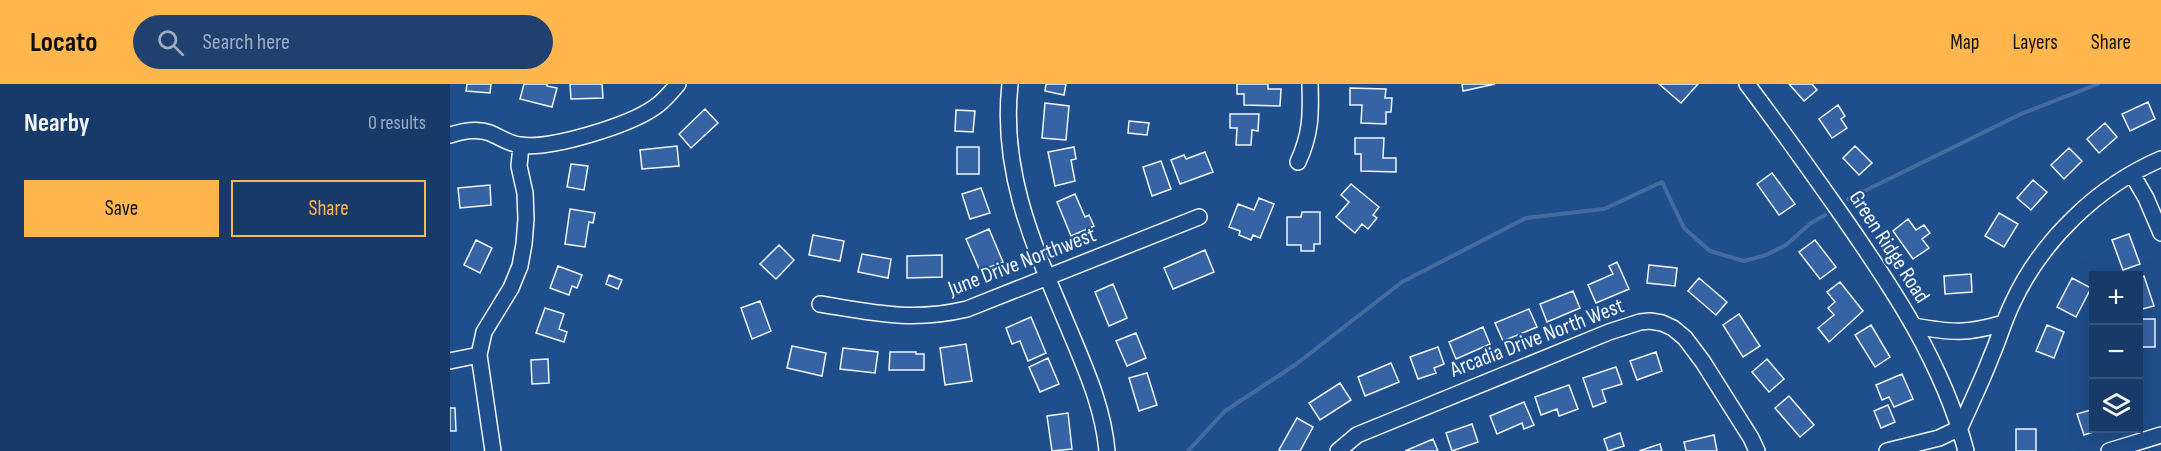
<!DOCTYPE html>
<meta charset="utf-8">
<style>
body{margin:0;font-family:"Sofia Sans Condensed",sans-serif;background:#20416f;color:#f1f3f6}
.controls{position:absolute;right:18px;bottom:18px;display:grid;overflow:hidden;border-radius:0px;box-shadow:0 6px 24px #0002}
.controls button{width:54px;height:54px;display:grid;place-items:center;padding:0;border:0;border-bottom:2px solid #36547d;background:#173a69;color:#f1f3f6;font:30px sans-serif}
.list{margin:0;padding:0;list-style:none}
h2{display:flex;justify-content:space-between;align-items:center;height:78px;margin:0;padding:0 24px;font-size:26px}
h2 small{font-size:20px;font-weight:400;color:#9eadc0}
.actions{display:flex;gap:12px;padding:18px 24px}
.actions a{flex:1;padding:14px 0;border:2px solid #ffb74d;border-radius:0px;text-align:center;font-size:21px;color:#ffb74d}
.actions .main{background:#ffb74d;color:#111}
.icon{flex:none;width:33px;height:33px;fill:none;stroke:currentColor;stroke-width:2;stroke-linecap:round;stroke-linejoin:round}
.map{position:relative;flex:none;width:1711px;height:367px;overflow:hidden}
header{display:flex;align-items:center;gap:36px;box-sizing:border-box;height:84px;padding:0 30px;background:#ffb74d;color:#111}
header strong{font-size:28px}
nav{display:flex;gap:33px;margin-inline-start:auto;font-size:21px}
.search{width:420px;height:54px;background:#20416f;display:flex;align-items:center;gap:15px;box-sizing:border-box;padding:0 21px;border-radius:33px;color:#9eadc0;font-size:22px}
main{display:flex}
aside{flex:1;background:#173a69}
.map>svg:first-child{display:block}
.lines{fill:none;stroke-linecap:round;stroke-linejoin:round}
.stream{stroke:#446ba0;stroke-width:4}
.building{fill:#3563a3;stroke:#f2f6ff;stroke-width:1.5}
.minor-casing{stroke:#f2f6ff;stroke-width:18}
.minor{stroke:#1f4e8c;stroke-width:15}
.labels{text-anchor:middle;dominant-baseline:central;stroke-width:4.5;stroke-linejoin:round;paint-order:stroke}
.street-label{font-size:22px;fill:#f2f6ff;stroke:#1f4e8c}
</style>
<header>
<strong>Locato</strong>
<div class="search"><svg class="icon" aria-label="search" viewBox="0 0 24 24"><circle cx="10" cy="10" r="6"/><path d="M15 15l6 6"/></svg>Search here</div>
<nav><a>Map</a><a>Layers</a><a>Share</a></nav>
</header>
<main>
<aside>
<h2>Nearby<small>0 results</small></h2>
<ul class="list">
</ul>
<div class="actions"><a class="main">Save</a><a>Share</a></div>
</aside>
<div class="map">
<svg width="1711" height="367" viewBox="0 0 1711 367">
<rect width="100%" height="100%" fill="#1f4e8c"/>
<g class="lines">
<path class="stream" d="M1398,115L1571,30L1648,0
M738,367L775,327L845,281L952,198L1076,134L1154,125L1212,98L1234,144L1260,167L1294,177L1316,171L1336,161L1361,139L1375,131"/>
</g>
<path class="building" d="M17,0H41L40,9L16,7Z
M74,0H97V2L107,4L102,23L70,15Z
M120,0H152L153,14L121,15Z
M596,0H616L614,11L595,7Z
M787,0H818V5H831L830,22L794,21V10H787Z
M1012,0H1045L1013,7Z
M1209,0H1248L1231,19Z
M1339,0H1362L1367,6L1354,17Z
M900,4L936,5L935,14H942L941,28H936V40L911,39L912,21H900Z
M1698,18L1705,35L1680,47L1672,30Z
M595,19L619,22L616,56L592,54Z
M1388,21L1395,32L1391,35L1397,44L1382,54L1369,35Z
M255,25L268,39L241,64L229,50Z
M506,26L525,27L523,48L505,47Z
M780,30H809L808,47L802,46L801,61H786L787,44H780Z
M679,37L699,39L697,51L678,49Z
M1655,39L1667,53L1649,69L1637,55Z
M905,54H934L933,74H946V88L911,87V70H905Z
M227,62L229,82L192,85L190,66Z
M1405,62L1422,79L1409,91L1393,74Z
M507,63H529V90H507Z
M624,63L626,75L621,76L625,97L605,102L598,68Z
M1619,64L1632,77L1614,95L1601,81Z
M755,68L763,88L730,100L721,76L734,71L736,75Z
M711,77L721,105L702,112L693,83Z
M121,80L138,82L134,106L117,103Z
M1322,89L1345,120L1329,131L1307,100Z
M1583,96L1597,108L1581,126L1567,114Z
M901,100L929,123L923,131L927,134L918,145L912,140L905,149L886,133L899,118L891,111Z
M40,101L41,121L10,124L8,104Z
M531,104L540,129L520,135L512,110Z
M625,110L635,133L639,131L644,142L621,152L607,118Z
M809,114L824,120L810,154L803,151L801,156L789,151L790,147L779,143L788,120L804,126Z
M120,125L145,129L143,139L139,138L135,163L115,160Z
M852,128H870V160H864V167H851V161H837V133H851Z
M1549,129L1568,140L1554,163L1535,152Z
M1458,135L1466,146L1474,141L1480,149L1472,155L1479,164L1463,175L1443,147Z
M539,145L553,178L530,187L516,155Z
M1679,150L1690,180L1673,186L1662,156Z
M363,151L394,157L390,177L359,171Z
M26,156L42,164L30,189L14,181Z
M1365,156L1386,183L1370,195L1349,168Z
M329,161L344,176L326,195L310,180Z
M755,166L764,188L723,205L714,184Z
M412,170L441,175L438,194L408,188Z
M492,171V193L457,194V172Z
M1167,178L1179,205L1146,219L1138,201L1163,190L1159,182Z
M1199,181L1227,184L1225,202L1197,199Z
M108,182L132,191L127,204L122,202L119,211L100,204Z
M1521,190L1522,208L1495,210L1494,192Z
M159,191L172,196L168,205L156,200Z
M1694,192L1704,222L1688,226V193Z
M1249,194L1277,218L1266,231L1238,207Z
M1622,194L1641,204L1626,233L1607,223Z
M1390,198L1413,227L1379,258L1368,244L1384,231L1378,224L1385,218L1377,208Z
M663,200L677,234L659,242L645,208Z
M1123,207L1130,224L1097,238L1090,220Z
M310,217L321,247L302,255L291,224Z
M95,224L114,230L109,245L117,248L114,258L86,249Z
M1079,225L1087,243L1053,257L1045,239Z
M1289,230L1310,262L1293,273L1273,241Z
M581,233L596,269L578,277L570,257L562,260L556,244Z
M1688,235H1705V263H1688Z
M1421,241L1440,273L1425,283L1405,251Z
M1597,241L1614,248L1604,274L1586,267Z
M1033,243L1040,260L1006,275L999,258Z
M686,249L696,274L677,282L666,257Z
M516,260L522,297L495,301L490,264Z
M342,262L376,269L372,292L337,284Z
M988,263L994,280L984,284L986,289L968,295L960,273Z
M393,264L428,268L425,289L390,285Z
M440,268H466V270H474V286H439Z
M1206,268L1212,287L1187,296L1180,277Z
M598,274L609,300L590,308L579,283Z
M98,275L99,299L82,300L81,276Z
M1317,275L1334,295L1319,308L1302,288Z
M941,279L949,298L915,312L908,293Z
M1166,283L1172,300L1152,306L1156,318L1143,323L1133,294Z
M697,289L707,321L689,327L679,294Z
M1452,290L1463,315L1444,323L1439,313L1432,316L1426,301Z
M890,299L901,316L870,336L859,319Z
M1119,301L1128,325L1109,332L1107,325L1091,331L1085,313Z
M1339,312L1364,341L1350,353L1325,324Z
M1074,318L1084,341L1074,345L1072,339L1047,350L1040,332Z
M1438,321L1445,338L1431,344L1424,327Z
M0,324H5L6,347H0Z
M1644,325V344H1655L1634,351L1627,330Z
M618,329L622,365L602,367L597,332Z
M847,334L863,343L850,367H831L829,366Z
M1022,340L1028,358L1002,367L996,349Z
M1566,345H1586V367H1566Z
M1170,349L1174,362L1158,367L1154,355Z
M1264,351L1267,367H1236L1234,358Z
M983,355L988,367H955Z
M1210,360L1212,367H1189Z"/>
<g class="lines">
<g class="minor-casing">
<path id="minor" d="M560,0C550,90 585,164 619,245C636,286 653,323 657,367
M1297,0C1329,42 1360,86 1391,130C1442,203 1493,279 1516,367
M0,51C14,47 27,44 40,49C50,53 59,60 70,61C100,66 180,41 205,23C214,17 221,8 228,0
M848,78C861,50 861,30 860,0
M1682,90L1696,114L1711,149
M370,220C425,229 462,238 517,225L749,133
M1464,242C1502,249 1517,250 1554,239
M0,277L29,271
M43,367L29,271L34,248L61,204L70,182L74,160L76,135L75,109L69,82L71,62
M888,367L907,351L1159,248L1190,238L1200,237L1212,239L1223,244L1235,254L1253,278L1301,354L1307,367
M1437,367L1489,354L1510,344C1520,321 1532,297 1541,273C1549,255 1554,236 1563,218C1592,156 1648,102 1711,75
M1659,367L1711,351"/>
</g>
<use href="#minor" class="minor"/>
</g>
<g class="labels">
<g class="street-label">
<text transform="translate(1439 163) rotate(57)">Green Ridge Road</text>
<text transform="translate(572 178) rotate(-21)">June Drive Northwest</text>
<text transform="translate(1087 254) rotate(-21)">Arcadia Drive North West</text>
</g>
</g>
</svg>
<div class="controls">
<button>+</button>
<button>−</button>
<button><svg class="icon" aria-label="layers" viewBox="0 0 24 24"><path d="M12 4l9 5-9 5-9-5zM3 14l9 5 9-5"/></svg></button>
</div>
</div>
</main>
